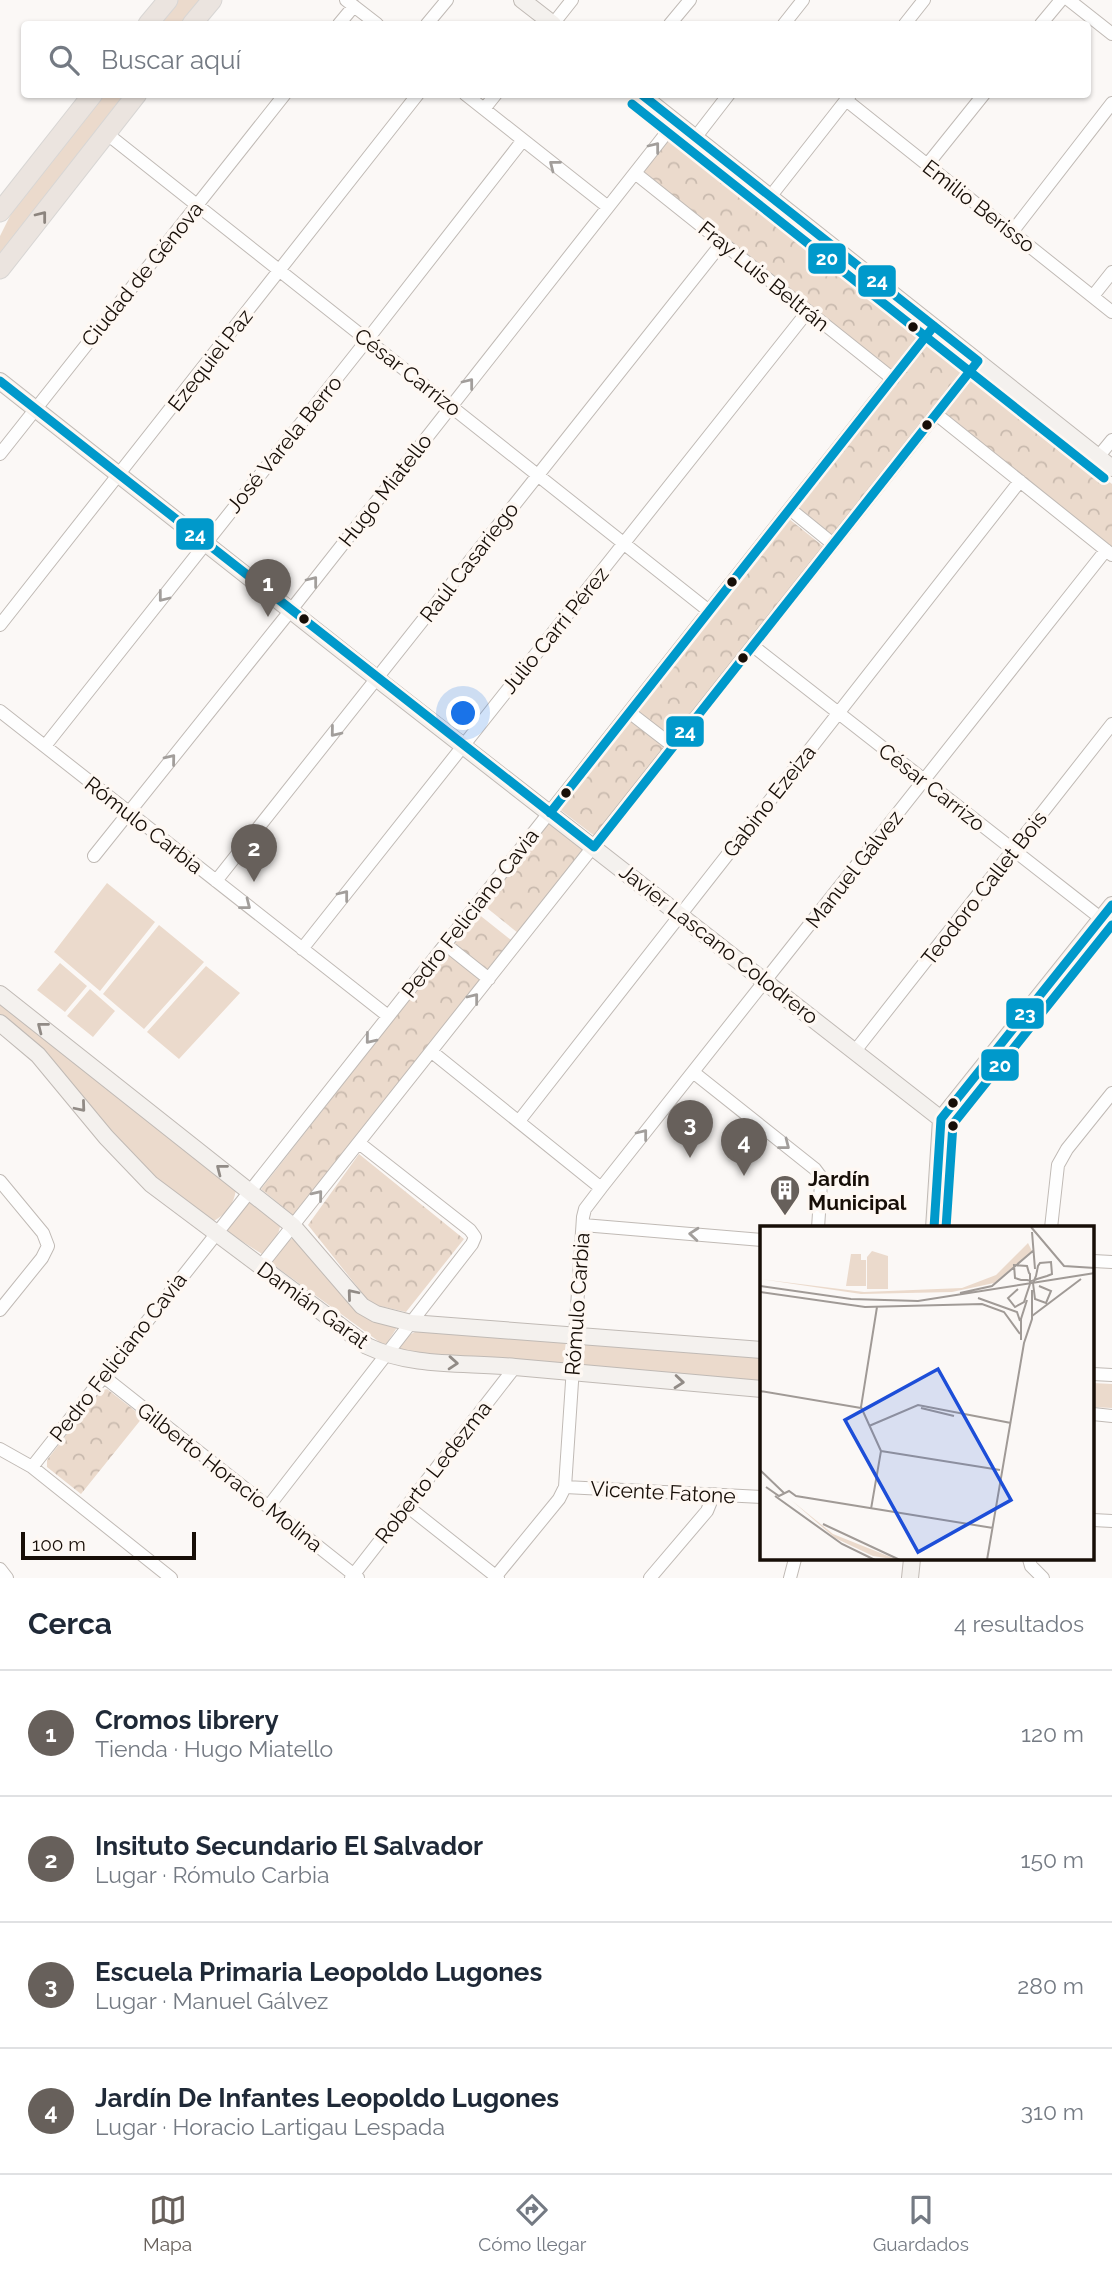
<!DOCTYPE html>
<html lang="es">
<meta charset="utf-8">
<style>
body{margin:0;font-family:Raleway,sans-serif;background:#f6f6f7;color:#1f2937}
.scale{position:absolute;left:21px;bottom:18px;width:175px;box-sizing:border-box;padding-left:7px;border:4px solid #170e07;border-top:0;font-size:19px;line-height:24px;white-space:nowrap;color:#170e07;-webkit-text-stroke:5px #fef8f3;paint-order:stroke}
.you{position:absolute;left:464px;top:714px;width:24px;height:24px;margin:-18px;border:5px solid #fff;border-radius:50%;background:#1a73e8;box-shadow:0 0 0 10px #1a73e833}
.badge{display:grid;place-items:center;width:46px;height:46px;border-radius:50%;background:#67605b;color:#fff;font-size:23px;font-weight:700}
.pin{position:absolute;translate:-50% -58px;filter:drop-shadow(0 2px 4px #0008)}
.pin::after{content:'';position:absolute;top:37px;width:24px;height:21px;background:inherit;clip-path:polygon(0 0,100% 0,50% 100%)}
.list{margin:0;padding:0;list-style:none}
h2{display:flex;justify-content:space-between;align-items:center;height:91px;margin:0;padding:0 28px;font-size:30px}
h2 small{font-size:23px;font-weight:400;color:#747a83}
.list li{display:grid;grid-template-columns:46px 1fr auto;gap:21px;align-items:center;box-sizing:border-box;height:126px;padding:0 28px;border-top:2px solid #e0e1e3}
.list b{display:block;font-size:26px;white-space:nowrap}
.list p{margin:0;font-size:23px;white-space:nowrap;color:#747a83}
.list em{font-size:23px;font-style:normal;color:#747a83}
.icon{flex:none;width:38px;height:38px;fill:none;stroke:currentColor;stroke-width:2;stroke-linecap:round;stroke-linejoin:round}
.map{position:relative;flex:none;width:1112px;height:1578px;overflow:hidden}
.search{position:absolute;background:#fff;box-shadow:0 2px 5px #0004;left:21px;right:21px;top:21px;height:77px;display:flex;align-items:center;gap:18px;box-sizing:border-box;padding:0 24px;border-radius:7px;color:#747a83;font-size:26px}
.sheet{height:595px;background:#fff}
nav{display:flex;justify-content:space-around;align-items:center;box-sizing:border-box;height:98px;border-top:2px solid #e0e1e3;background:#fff;font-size:19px;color:#747a83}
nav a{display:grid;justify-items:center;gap:4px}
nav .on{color:#67605b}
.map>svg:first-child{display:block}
.grass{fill:#ebdacc}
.forest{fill:url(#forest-crowns)}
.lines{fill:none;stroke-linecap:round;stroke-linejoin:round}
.minor-casing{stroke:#c0bab5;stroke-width:14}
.secondary-casing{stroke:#c0bab5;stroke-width:18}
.primary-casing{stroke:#d8d6d4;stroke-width:21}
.minor{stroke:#fefefe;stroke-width:12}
.secondary{stroke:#f4f1ee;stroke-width:16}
.primary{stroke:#ebe4df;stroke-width:19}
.bus-1-casing{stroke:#fef8f3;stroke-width:14}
.bus-2-casing{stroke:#fef8f3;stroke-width:14}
.bus-3-casing{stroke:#fef8f3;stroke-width:14}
.bus-1{stroke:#0099cb;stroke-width:9}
.bus-2{stroke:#0099cb;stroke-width:9}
.bus-3{stroke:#0099cb;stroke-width:9}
.oneway{stroke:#a29e9b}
.oneway2{stroke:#8c847e}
.oneway3{stroke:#918b86}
.bus-dot{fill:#170e07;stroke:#fef8f3;stroke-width:2.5}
.labels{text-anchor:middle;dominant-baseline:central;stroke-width:7;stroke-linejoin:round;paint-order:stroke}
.street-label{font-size:21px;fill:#170e07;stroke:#fef8f3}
.poi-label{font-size:21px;font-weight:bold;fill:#170e07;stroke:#fef8f3;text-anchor:start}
.inset-road{fill:none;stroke:#a09a96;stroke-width:2}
.view{fill:#1d4ed8;fill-opacity:0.15;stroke:#1d4ed8;stroke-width:3.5}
.inset-edge{fill:none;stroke:#170e07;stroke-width:3.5}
.line-badge{stroke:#fef8f3;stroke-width:2.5}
.badge-label{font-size:19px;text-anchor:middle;font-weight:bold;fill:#fff}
</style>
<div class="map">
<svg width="1112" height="1578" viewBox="0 0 1112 1578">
<defs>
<pattern id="forest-crowns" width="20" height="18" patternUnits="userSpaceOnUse" patternTransform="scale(1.75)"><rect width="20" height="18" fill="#ebdacc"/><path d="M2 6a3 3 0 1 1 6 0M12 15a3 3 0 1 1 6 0" fill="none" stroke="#c9baae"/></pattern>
</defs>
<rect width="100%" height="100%" fill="#fbf8f6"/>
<path class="grass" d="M177,0H202L183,24H158Z
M103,95H127L0,254V236L14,208Z
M107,883L155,922L100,991L54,952Z
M159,925L204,962L144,1029L103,994Z
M60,963L87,986L65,1012L37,990Z
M206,966L240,993L179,1059L147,1032Z
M90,989L115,1011L93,1037L67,1016Z
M0,998L236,1186C236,1202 226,1216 211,1222L157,1182L0,1018Z
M254,1201L281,1221C280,1234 272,1247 262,1254L229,1233L227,1228L244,1205Z
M295,1237L398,1326L385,1346L271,1263L288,1241Z
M421,1329L566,1341L563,1366L400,1353L399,1346L411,1334Z
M585,1343L762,1357V1381L583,1367Z
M1093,1383L1112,1384V1408L1093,1407Z"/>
<path class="forest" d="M671,134L923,332L893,371L642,172Z
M930,339L967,368L833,537L796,508Z
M974,374L1112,484V548L943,414Z
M788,518L824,547L671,740L635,712Z
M630,718L666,747L596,837L558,808Z
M547,821L585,850L518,933L482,904Z
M477,913L511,940L294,1216L261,1189Z
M359,1154L464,1239L406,1312L371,1304L308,1225Z
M107,1389L143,1417L81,1494L47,1467V1460L100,1391Z"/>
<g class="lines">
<g class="minor-casing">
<path id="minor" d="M346,0L377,24
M1069,0L1112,34
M339,24L354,6
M427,24L447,0
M553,24L572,0
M670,24L690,0
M784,24L803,0
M905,24L924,0
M1041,24L1061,0
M465,94L608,207
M846,100L1112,312
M484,109L496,94
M106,133L709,611
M695,138L729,94
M927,165L984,94
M635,173L893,379
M770,197L850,95
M1012,232L1112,103
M1093,296L1112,272
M936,414L1112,555
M0,454L285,94
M1098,457L1112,440
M790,509L833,544
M0,625L418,94
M753,646L1112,927
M0,711L388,1016
M629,712L673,746
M45,746L367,340L523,140
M94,856L291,610L675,122
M216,881L722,243
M445,944L489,979
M302,949L808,311
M855,1051L1112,724
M432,1052L601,1188L585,1209L583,1217L565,1487L559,1499L496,1576
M693,1072L815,1169L821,1177V1183L818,1228
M519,1121L1020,481
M0,1181L43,1233L48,1246L42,1258L0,1310
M601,1188L1106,550
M583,1225L762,1240
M1051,1228L1058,1165L1067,1149L1112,1093
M1093,1261L1112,1262
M260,1267L978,361
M1093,1374L1112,1375
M103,1376L358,1578
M1093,1414L1112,1416
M0,1449L32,1467L171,1578
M32,1467L934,326
M565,1487L762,1497
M407,1506L498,1578
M268,1507L472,1244L475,1237L470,1230L359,1143
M1093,1520L1112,1521
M1029,1559L1031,1566L1043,1578
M0,1569L7,1578
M351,1578L515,1367
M650,1578L707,1511L714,1494
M790,1578L795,1559"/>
</g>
<g class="secondary-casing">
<path id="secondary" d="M522,0L553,24
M640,94L1112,468
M0,381L385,685L941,1119
M0,994L293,1226L362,1306L376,1314L411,1323L762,1350
M0,1023L38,1055L106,1137L151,1184L367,1346C413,1368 466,1362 515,1367C598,1374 680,1382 762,1389
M934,1228L941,1119L1112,905
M910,1578L912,1559"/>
</g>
<g class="primary-casing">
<path id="primary" d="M148,24L168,0
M192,24L212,0
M0,212L93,94
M0,269L137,94"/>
</g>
<use href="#minor" class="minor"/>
<use href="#secondary" class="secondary"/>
<use href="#primary" class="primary"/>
<g class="bus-1-casing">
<path id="bus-1" d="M0,381L594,847L978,361L641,94
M550,813L934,326"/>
</g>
<g class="bus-2-casing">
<path id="bus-2" d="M632,104L1104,478
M946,1228L953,1124L1112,925"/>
</g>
<g class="bus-3-casing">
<path id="bus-3" d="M934,1228L941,1119L1112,905"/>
</g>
<use href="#bus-1" class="bus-1"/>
<use href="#bus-2" class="bus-2"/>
<use href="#bus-3" class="bus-3"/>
</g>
<defs><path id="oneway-chevron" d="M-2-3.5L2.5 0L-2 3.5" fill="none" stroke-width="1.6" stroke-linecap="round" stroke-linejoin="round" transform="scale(1.75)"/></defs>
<g class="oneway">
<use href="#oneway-chevron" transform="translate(655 147) rotate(-52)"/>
<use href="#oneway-chevron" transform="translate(554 165) rotate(-142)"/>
<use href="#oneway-chevron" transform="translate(469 383) rotate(-52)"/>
<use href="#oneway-chevron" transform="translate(313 581) rotate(-52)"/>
<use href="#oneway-chevron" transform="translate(163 597) rotate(128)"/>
<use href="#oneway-chevron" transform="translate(335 732) rotate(129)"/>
<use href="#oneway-chevron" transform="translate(171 759) rotate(-51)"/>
<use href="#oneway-chevron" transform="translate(344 895) rotate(-52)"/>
<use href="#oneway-chevron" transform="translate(246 905) rotate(38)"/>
<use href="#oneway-chevron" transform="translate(474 998) rotate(-52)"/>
<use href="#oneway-chevron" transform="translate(370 1039) rotate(129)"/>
<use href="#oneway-chevron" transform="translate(643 1134) rotate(-52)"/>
<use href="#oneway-chevron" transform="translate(785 1145) rotate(38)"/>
<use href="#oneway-chevron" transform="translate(318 1195) rotate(-51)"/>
<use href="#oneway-chevron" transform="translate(694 1234) rotate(-175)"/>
</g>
<use class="oneway2" href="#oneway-chevron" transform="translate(42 216) rotate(-52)"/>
<g class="oneway3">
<use href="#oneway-chevron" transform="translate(42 1027) rotate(-142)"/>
<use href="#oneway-chevron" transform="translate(81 1107) rotate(50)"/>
<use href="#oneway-chevron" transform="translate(221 1169) rotate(-142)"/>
<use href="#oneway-chevron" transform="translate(352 1294) rotate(-130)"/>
<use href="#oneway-chevron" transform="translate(453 1363) rotate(4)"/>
<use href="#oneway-chevron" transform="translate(679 1382) rotate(5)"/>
</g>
<defs>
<g id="building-pin" transform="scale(1.575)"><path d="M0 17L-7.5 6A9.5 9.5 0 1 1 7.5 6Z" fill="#67605b" stroke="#fef8f3"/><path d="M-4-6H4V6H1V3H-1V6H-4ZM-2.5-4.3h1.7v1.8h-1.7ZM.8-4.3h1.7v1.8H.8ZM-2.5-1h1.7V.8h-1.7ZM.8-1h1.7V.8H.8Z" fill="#fff"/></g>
</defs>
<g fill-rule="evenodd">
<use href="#building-pin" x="785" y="1190"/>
</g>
<g class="bus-dot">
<circle cx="913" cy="327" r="6"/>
<circle cx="927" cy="425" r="6"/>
<circle cx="732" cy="582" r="6"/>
<circle cx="304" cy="619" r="6"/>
<circle cx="743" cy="658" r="6"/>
<circle cx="566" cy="793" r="6"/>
<circle cx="953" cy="1103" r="6"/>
<circle cx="953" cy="1126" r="6"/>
</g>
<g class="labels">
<g class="street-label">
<text transform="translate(979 206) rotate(38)">Emilio Berisso</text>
<text transform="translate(142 274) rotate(-51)">Ciudad de Génova</text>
<text transform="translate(764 276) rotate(39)">Fray Luis Beltrán</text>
<text transform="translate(210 360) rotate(-52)">Ezequiel Paz</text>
<text transform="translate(408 372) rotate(38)">César Carrizo</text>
<text transform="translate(284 444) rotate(-51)">José Varela Berro</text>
<text transform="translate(385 490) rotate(-52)">Hugo Miatello</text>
<text transform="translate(469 562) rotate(-52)">Raúl Casariego</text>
<text transform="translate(555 630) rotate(-51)">Julio Carri Pérez</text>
<text transform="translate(932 787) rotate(38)">César Carrizo</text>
<text transform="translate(769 801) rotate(-52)">Gabino Ezeiza</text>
<text transform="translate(144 825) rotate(38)">Rómulo Carbia</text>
<text transform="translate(854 869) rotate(-52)">Manuel Gálvez</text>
<text transform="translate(984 888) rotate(-52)">Teodoro Callet Bois</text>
<text transform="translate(470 913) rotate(-52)">Pedro Feliciano Cavia</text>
<text transform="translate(719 944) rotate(38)">Javier Lascano Colodrero</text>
<text transform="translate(577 1304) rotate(-86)">Rómulo Carbia</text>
<text transform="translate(313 1305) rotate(36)">Damián Garat</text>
<text transform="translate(118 1357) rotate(-52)">Pedro Feliciano Cavia</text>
<text transform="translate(433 1472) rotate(-52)">Roberto Ledezma</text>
<text transform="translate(230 1477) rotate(38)">Gilberto Horacio Molina</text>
<text transform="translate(663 1492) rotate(3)">Vicente Fatone</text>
</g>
<g class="poi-label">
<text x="808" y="1178">Jardín<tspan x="808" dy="24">Municipal</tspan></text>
</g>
</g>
<g transform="translate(760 1226)">
<rect width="334" height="334" fill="#fbf8f6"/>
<path d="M268,17L272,25L234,57L192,66L101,68L0,53L104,66L202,62L236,49ZM112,25L128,30V63H107V31ZM91,28H101V34H106V60H86ZM31,274L73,308L138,334L113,330L75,312Z" fill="#ebdacc"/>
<path class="inset-road" d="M271,1L304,40L335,42M272,6L275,43M272,55L277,53L287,50L292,48L291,36L280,37L278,40L276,50L273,57M270,57V48L269,47L267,40L254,39L255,52L261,54H267L272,55M273,57L275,73L286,77L291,65L279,60M0,60L91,73L158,75L335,47M258,63L248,72L255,81L264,76L270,58M0,66L105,81L222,78L244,86L260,108M200,67L232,60L274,24M218,72L257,86L260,95M272,90L321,53M261,114V93L267,74M0,165L101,182M161,182L194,190M109,200L158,179L251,197M121,225L240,244M0,244L24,267M6,261L19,270L29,265L36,270L233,302M15,270L82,318L115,334M111,283L121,225L101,181L117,81M63,298L140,334M227,334L264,117L272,93V64"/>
<path class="view" d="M178,143L251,274L158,326L85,194Z"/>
<rect width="334" height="334" class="inset-edge"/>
</g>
<g class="line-badge">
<rect x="807" y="242" width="40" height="33" rx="7" fill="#0099cb"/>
<rect x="857" y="264" width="40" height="34" rx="7" fill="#0099cb"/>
<rect x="175" y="517" width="40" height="34" rx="7" fill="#0099cb"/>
<rect x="665" y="715" width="40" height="33" rx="7" fill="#0099cb"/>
<rect x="1005" y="997" width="40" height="33" rx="7" fill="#0099cb"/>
<rect x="980" y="1048" width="40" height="34" rx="7" fill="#0099cb"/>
</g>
<g class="badge-label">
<text x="827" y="265">20</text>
<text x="877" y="287">24</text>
<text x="195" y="541">24</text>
<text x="685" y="738">24</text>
<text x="1025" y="1020">23</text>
<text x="1000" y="1072">20</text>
</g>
</svg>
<div class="scale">100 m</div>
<div class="you"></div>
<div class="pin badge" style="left:268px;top:617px">1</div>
<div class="pin badge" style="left:254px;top:882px">2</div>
<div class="pin badge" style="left:690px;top:1158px">3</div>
<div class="pin badge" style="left:744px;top:1176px">4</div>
<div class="search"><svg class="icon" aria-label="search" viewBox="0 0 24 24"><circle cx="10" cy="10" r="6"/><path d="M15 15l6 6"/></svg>Buscar aquí</div>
</div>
<section class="sheet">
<h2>Cerca<small>4 resultados</small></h2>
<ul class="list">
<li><span class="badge">1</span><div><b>Cromos librery</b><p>Tienda · Hugo Miatello</p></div><em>120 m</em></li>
<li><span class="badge">2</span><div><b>Insituto Secundario El Salvador</b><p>Lugar · Rómulo Carbia</p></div><em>150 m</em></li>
<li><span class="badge">3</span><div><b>Escuela Primaria Leopoldo Lugones</b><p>Lugar · Manuel Gálvez</p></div><em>280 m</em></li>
<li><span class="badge">4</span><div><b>Jardín De Infantes Leopoldo Lugones</b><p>Lugar · Horacio Lartigau Lespada</p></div><em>310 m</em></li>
</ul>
</section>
<nav>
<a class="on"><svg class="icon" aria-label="map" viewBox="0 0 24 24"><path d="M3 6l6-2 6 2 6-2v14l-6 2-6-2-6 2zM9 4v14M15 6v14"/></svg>Mapa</a>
<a><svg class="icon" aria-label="directions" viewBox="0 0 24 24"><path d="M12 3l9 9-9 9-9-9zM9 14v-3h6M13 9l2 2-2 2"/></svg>Cómo llegar</a>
<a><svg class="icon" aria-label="saved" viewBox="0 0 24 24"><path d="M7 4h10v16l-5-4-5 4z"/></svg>Guardados</a>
</nav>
